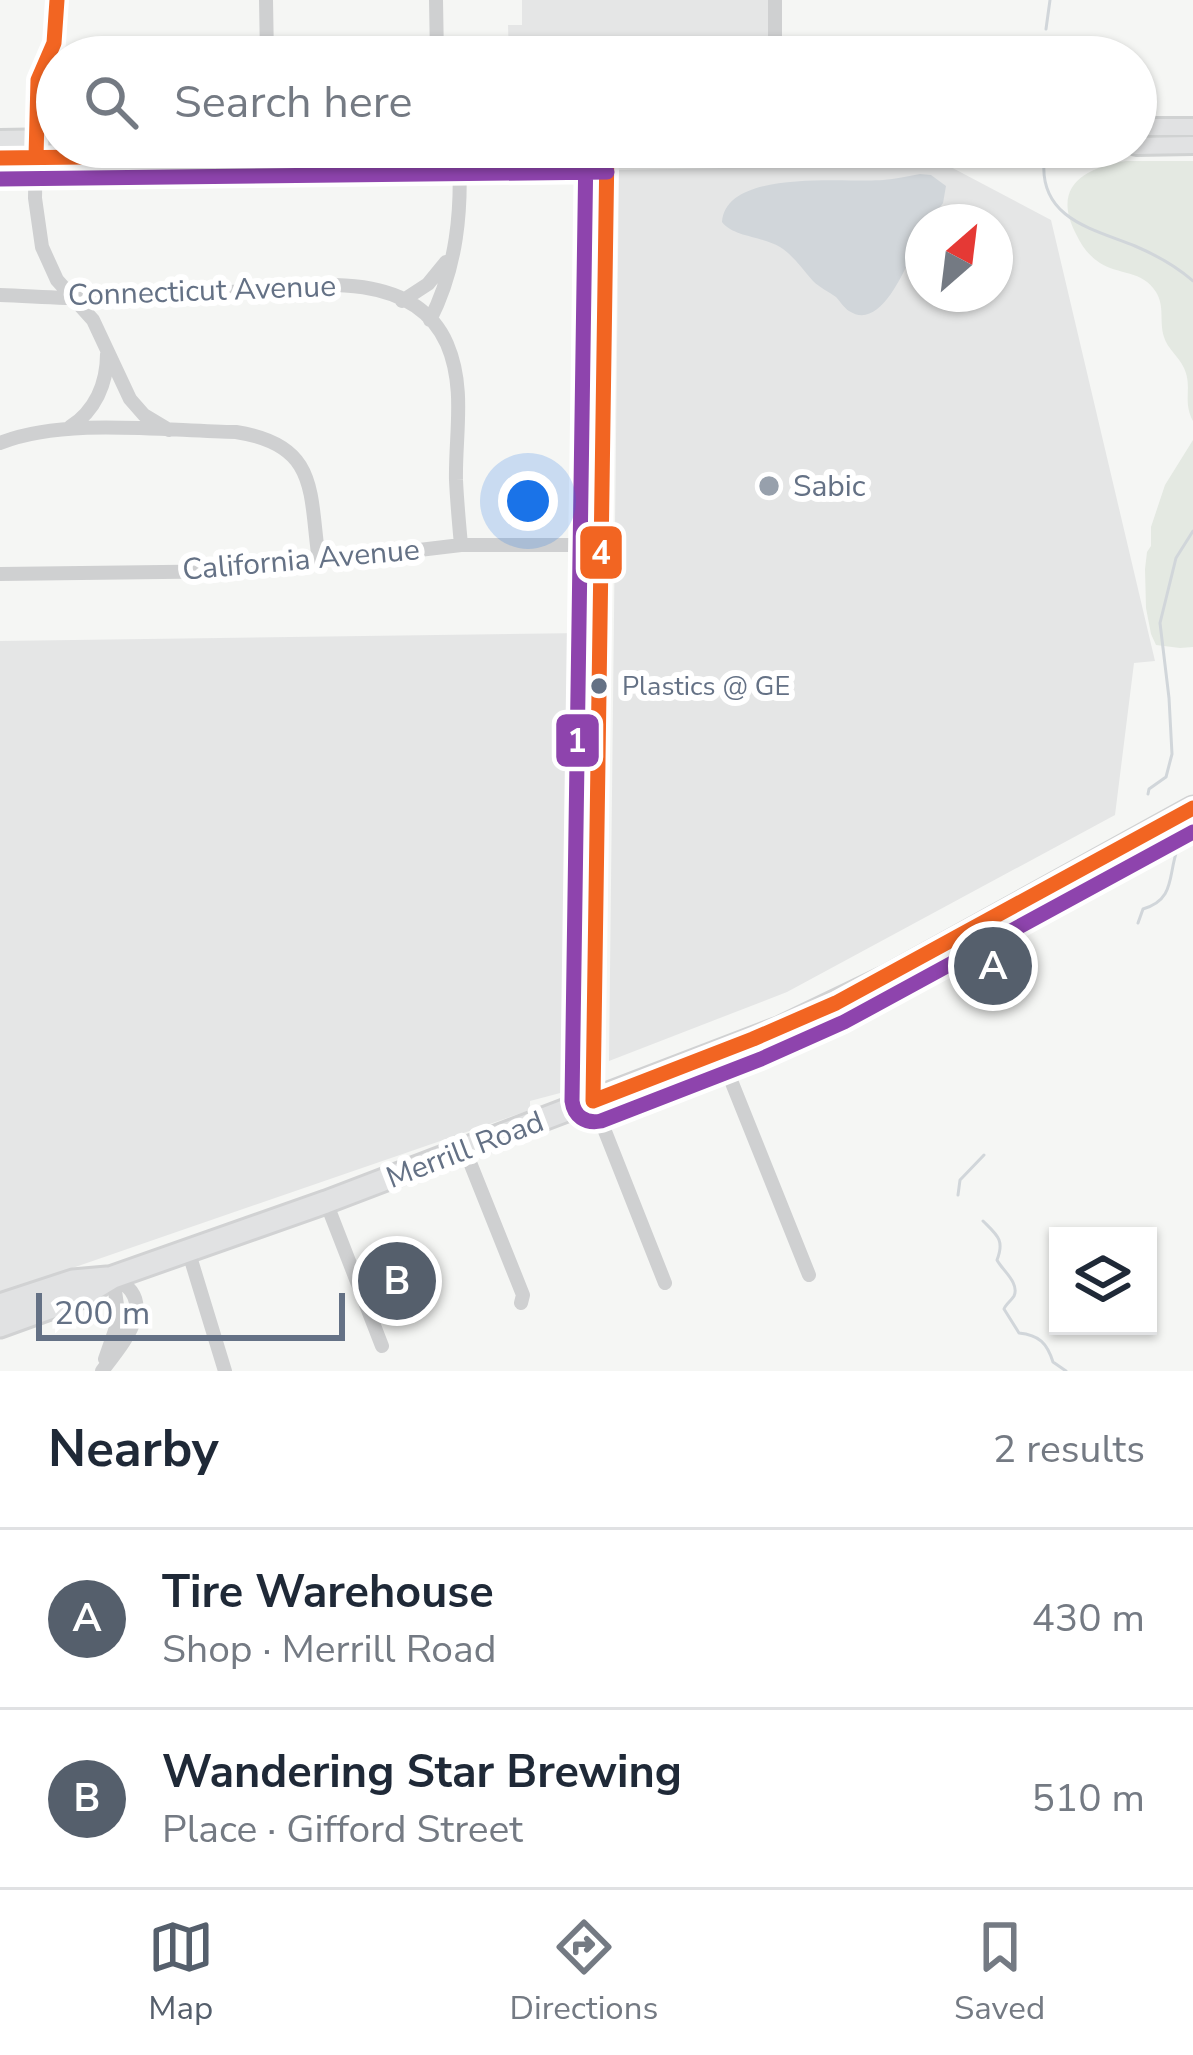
<!DOCTYPE html>
<meta charset="utf-8">
<style>
body{margin:0;font-family:"Nunito Sans",sans-serif;background:#f6f6f7;color:#1f2937}
.controls{position:absolute;right:36px;bottom:36px;display:grid;overflow:hidden;border-radius:0px;box-shadow:0 3px 9px #0004}
.controls button{width:108px;height:108px;display:grid;place-items:center;padding:0;border:0;border-bottom:3px solid #e0e1e3;background:#fff;color:#1f2937;font:60px sans-serif}
.compass{position:absolute;left:905px;top:204px;width:108px;height:108px;border-radius:50%;background:#fff;box-shadow:0 3px 9px #0004;rotate:28deg}
.scale{position:absolute;left:36px;bottom:30px;width:309px;box-sizing:border-box;padding-left:12px;border:6px solid #647185;border-top:0;font-size:33px;line-height:42px;white-space:nowrap;color:#647185;-webkit-text-stroke:9px #fff;paint-order:stroke}
.you{position:absolute;left:528px;top:501px;width:42px;height:42px;margin:-30px;border:9px solid #fff;border-radius:50%;background:#1a73e8;box-shadow:0 0 0 18px #1a73e833}
.badge{display:grid;place-items:center;width:78px;height:78px;border-radius:50%;background:#555f6c;color:#fff;font-size:39px;font-weight:700}
.pin{position:absolute;translate:-50% -50%;border:6px solid #fff;box-shadow:0 3px 12px #0006}
.list{margin:0;padding:0;list-style:none}
h2{display:flex;justify-content:space-between;align-items:center;height:156px;margin:0;padding:0 48px;font-size:51px}
h2 small{font-size:39px;font-weight:400;color:#747a83}
.list li{display:grid;grid-template-columns:78px 1fr auto;gap:36px;align-items:center;box-sizing:border-box;height:180px;padding:0 48px;border-top:3px solid #e0e1e3}
.list b{display:block;font-size:45px;white-space:nowrap}
.list p{margin:0;font-size:39px;white-space:nowrap;color:#747a83}
.list em{font-size:39px;font-style:normal;color:#747a83}
.icon{flex:none;width:66px;height:66px;fill:none;stroke:currentColor;stroke-width:2;stroke-linecap:round;stroke-linejoin:round}
.map{position:relative;flex:none;width:1193px;height:1371px;overflow:hidden}
.search{position:absolute;background:#fff;box-shadow:0 3px 9px #0004;left:36px;right:36px;top:36px;height:132px;display:flex;align-items:center;gap:30px;box-sizing:border-box;padding:0 42px;border-radius:66px;color:#747a83;font-size:45px}
.sheet{height:516px;background:#fff}
nav{display:flex;justify-content:space-around;align-items:center;box-sizing:border-box;height:168px;border-top:3px solid #e0e1e3;background:#fff;font-size:33px;color:#747a83}
nav a{display:grid;justify-items:center;gap:6px}
nav .on{color:#555f6c}
.map>svg:first-child{display:block}
.built{fill:#e5e6e6;fill-rule:evenodd}
.green{fill:#e4e9e2}
.water{fill:#d1d6da}
.lines{fill:none;stroke-linecap:round;stroke-linejoin:round}
.stream{stroke:#d1d6da;stroke-width:3}
.major-casing{stroke:#d0d2d2;stroke-width:22}
.highway-casing{stroke:#d1d2d3;stroke-width:27}
.minor{stroke:#cfd0d1;stroke-width:14}
.major{stroke:#e1e2e3;stroke-width:16}
.highway{stroke:#e1e2e3;stroke-width:21}
.bus-1-casing{stroke:#fff;stroke-width:24}
.bus-2-casing{stroke:#fff;stroke-width:24}
.bus-1{stroke:#f26522;stroke-width:15}
.bus-2{stroke:#8e44ad;stroke-width:15}
.poi-dot{fill:#97a0ac;stroke:#fff;stroke-width:4.5}
.bus-dot{fill:#647185;stroke:#fff;stroke-width:4.5}
.labels{text-anchor:middle;dominant-baseline:central;stroke-width:12;stroke-linejoin:round;paint-order:stroke}
.bus-label{font-size:27px;fill:#647185;stroke:#fff;text-anchor:start}
.street-label{font-size:30px;fill:#647185;stroke:#fff}
.poi-label{font-size:30px;fill:#647185;stroke:#fff;text-anchor:start}
.line-badge{stroke:#fff;stroke-width:4.5}
.badge-label{font-size:33px;text-anchor:middle;font-weight:bold;fill:#fff}
</style>
<div class="map">
<svg width="1193" height="1371" viewBox="0 0 1193 1371">
<rect width="100%" height="100%" fill="#f5f6f4"/>
<path class="built" d="M522,0H768L769,57H509L508,25H522Z
M945,164L1051,220L1155,661L1134,663L1115,815L787,992L609,1061L619,170ZM923,222H995V294H923Z
M583,633L579,1088L530,1101V1110L0,1293V641Z"/>
<path class="green" d="M1126,161H1193V421C1182,400 1193,388 1184,368C1179,357 1167,348 1164,337C1159,321 1165,307 1156,292C1143,270 1118,275 1100,263C1088,255 1082,246 1076,234C1052,188 1082,168 1126,161Z
M1193,440V647L1180,648L1156,645L1151,634L1146,608L1145,569L1147,552L1151,546V527L1165,485Z"/>
<path class="water" d="M920,174L931,175L946,186L943,203L929,222H923V232C910,255 884,334 849,311C844,308 840,301 836,297C828,291 820,288 813,281C802,269 794,256 780,247C762,236 733,237 722,222C726,168 845,183 883,180C895,179 908,176 920,174Z"/>
<g class="lines">
<path class="stream" d="M1046,29L1050,0
M1044,162C1040,219 1093,229 1135,246C1156,255 1176,266 1193,281
M1148,794L1149,789L1166,777L1172,754L1169,698L1160,623L1176,558L1193,531
M1138,923L1143,909C1175,900 1168,876 1177,850L1172,841
M958,1195L960,1180L984,1155
M983,1221C997,1235 1005,1240 997,1260C1002,1270 1020,1283 1014,1296C1011,1301 1006,1304 1004,1309L1019,1333C1039,1335 1047,1343 1053,1362L1066,1371"/>
<g class="major-casing">
<path id="major" d="M1136,127H1193
M0,139L57,138
M1136,146L1193,145
M0,158L993,147"/>
</g>
<g class="highway-casing">
<path id="highway" d="M0,1305L73,1281L107,1278
M0,1326L80,1297L113,1277L326,1202L781,1028L885,978L1193,808"/>
</g>
<path class="minor" d="M57,0L54,43L37,89L35,198L42,247L57,280L93,320L130,399L144,415L169,430
M266,0L267,57
M436,0L437,57
M775,0V57
M607,147L593,1101L665,1283
M36,157C59,147 52,125 57,104
M0,295C49,297 98,301 147,298C175,297 202,295 230,292C297,286 412,264 447,344C466,388 455,435 456,480C457,502 459,523 461,545
M402,301L428,284L446,262
M430,320C457,267 462,211 459,153
M70,427C95,411 107,384 107,354
M0,443C65,417 165,431 236,432C320,445 309,493 319,561
M0,574L243,571L461,545H601
M720,1053L809,1275
M465,1150L523,1295L521,1303
M326,1202L382,1346
M188,1250L225,1371
M105,1359L119,1319L113,1277
M102,1371C124,1342 161,1301 113,1277"/>
<use href="#major" class="major"/>
<use href="#highway" class="highway"/>
<g class="bus-1-casing">
<path id="bus-1" d="M607,147L593,1101L753,1039L836,1003L1193,808
M36,157L38,80L54,43L57,0
M0,158L607,151"/>
</g>
<g class="bus-2-casing">
<path id="bus-2" d="M586,147L572,1101C574,1116 585,1124 601,1121L761,1059L844,1022L1193,832
M0,179L607,172"/>
</g>
<use href="#bus-1" class="bus-1"/>
<use href="#bus-2" class="bus-2"/>
</g>
<circle class="poi-dot" cx="769" cy="486" r="12"/>
<circle class="bus-dot" cx="599" cy="686" r="10"/>
<g class="labels">
<g class="bus-label">
<text x="622" y="686">Plastics @ GE</text>
</g>
<g class="street-label">
<text transform="translate(202 291) rotate(-2)">Connecticut Avenue</text>
<text transform="translate(301 560) rotate(-5)">California Avenue</text>
<text transform="translate(465 1150) rotate(-21)">Merrill Road</text>
</g>
<g class="poi-label">
<text x="793" y="486">Sabic</text>
</g>
</g>
<g class="line-badge">
<rect x="578" y="524" width="46" height="57" rx="12" fill="#f26522"/>
<rect x="554" y="712" width="47" height="57" rx="12" fill="#8e44ad"/>
</g>
<g class="badge-label">
<text x="601" y="564">4</text>
<text x="577" y="752">1</text>
</g>
</svg>
<div class="controls">
<button><svg class="icon" aria-label="layers" viewBox="0 0 24 24"><path d="M12 4l9 5-9 5-9-5zM3 14l9 5 9-5"/></svg></button>
</div>
<svg class="compass" viewBox="-18 -18 36 36"><path d="M0-13l5 13h-10z" fill="#e53935"/><path d="M0 13l5-13h-10z" fill="#747a83"/></svg>
<div class="scale">200 m</div>
<div class="you"></div>
<div class="pin badge" style="left:993px;top:966px">A</div>
<div class="pin badge" style="left:397px;top:1281px">B</div>
<div class="search"><svg class="icon" aria-label="search" viewBox="0 0 24 24"><circle cx="10" cy="10" r="6"/><path d="M15 15l6 6"/></svg>Search here</div>
</div>
<section class="sheet">
<h2>Nearby<small>2 results</small></h2>
<ul class="list">
<li><span class="badge">A</span><div><b>Tire Warehouse</b><p>Shop · Merrill Road</p></div><em>430 m</em></li>
<li><span class="badge">B</span><div><b>Wandering Star Brewing</b><p>Place · Gifford Street</p></div><em>510 m</em></li>
</ul>
</section>
<nav>
<a class="on"><svg class="icon" aria-label="map" viewBox="0 0 24 24"><path d="M3 6l6-2 6 2 6-2v14l-6 2-6-2-6 2zM9 4v14M15 6v14"/></svg>Map</a>
<a><svg class="icon" aria-label="directions" viewBox="0 0 24 24"><path d="M12 3l9 9-9 9-9-9zM9 14v-3h6M13 9l2 2-2 2"/></svg>Directions</a>
<a><svg class="icon" aria-label="saved" viewBox="0 0 24 24"><path d="M7 4h10v16l-5-4-5 4z"/></svg>Saved</a>
</nav>
